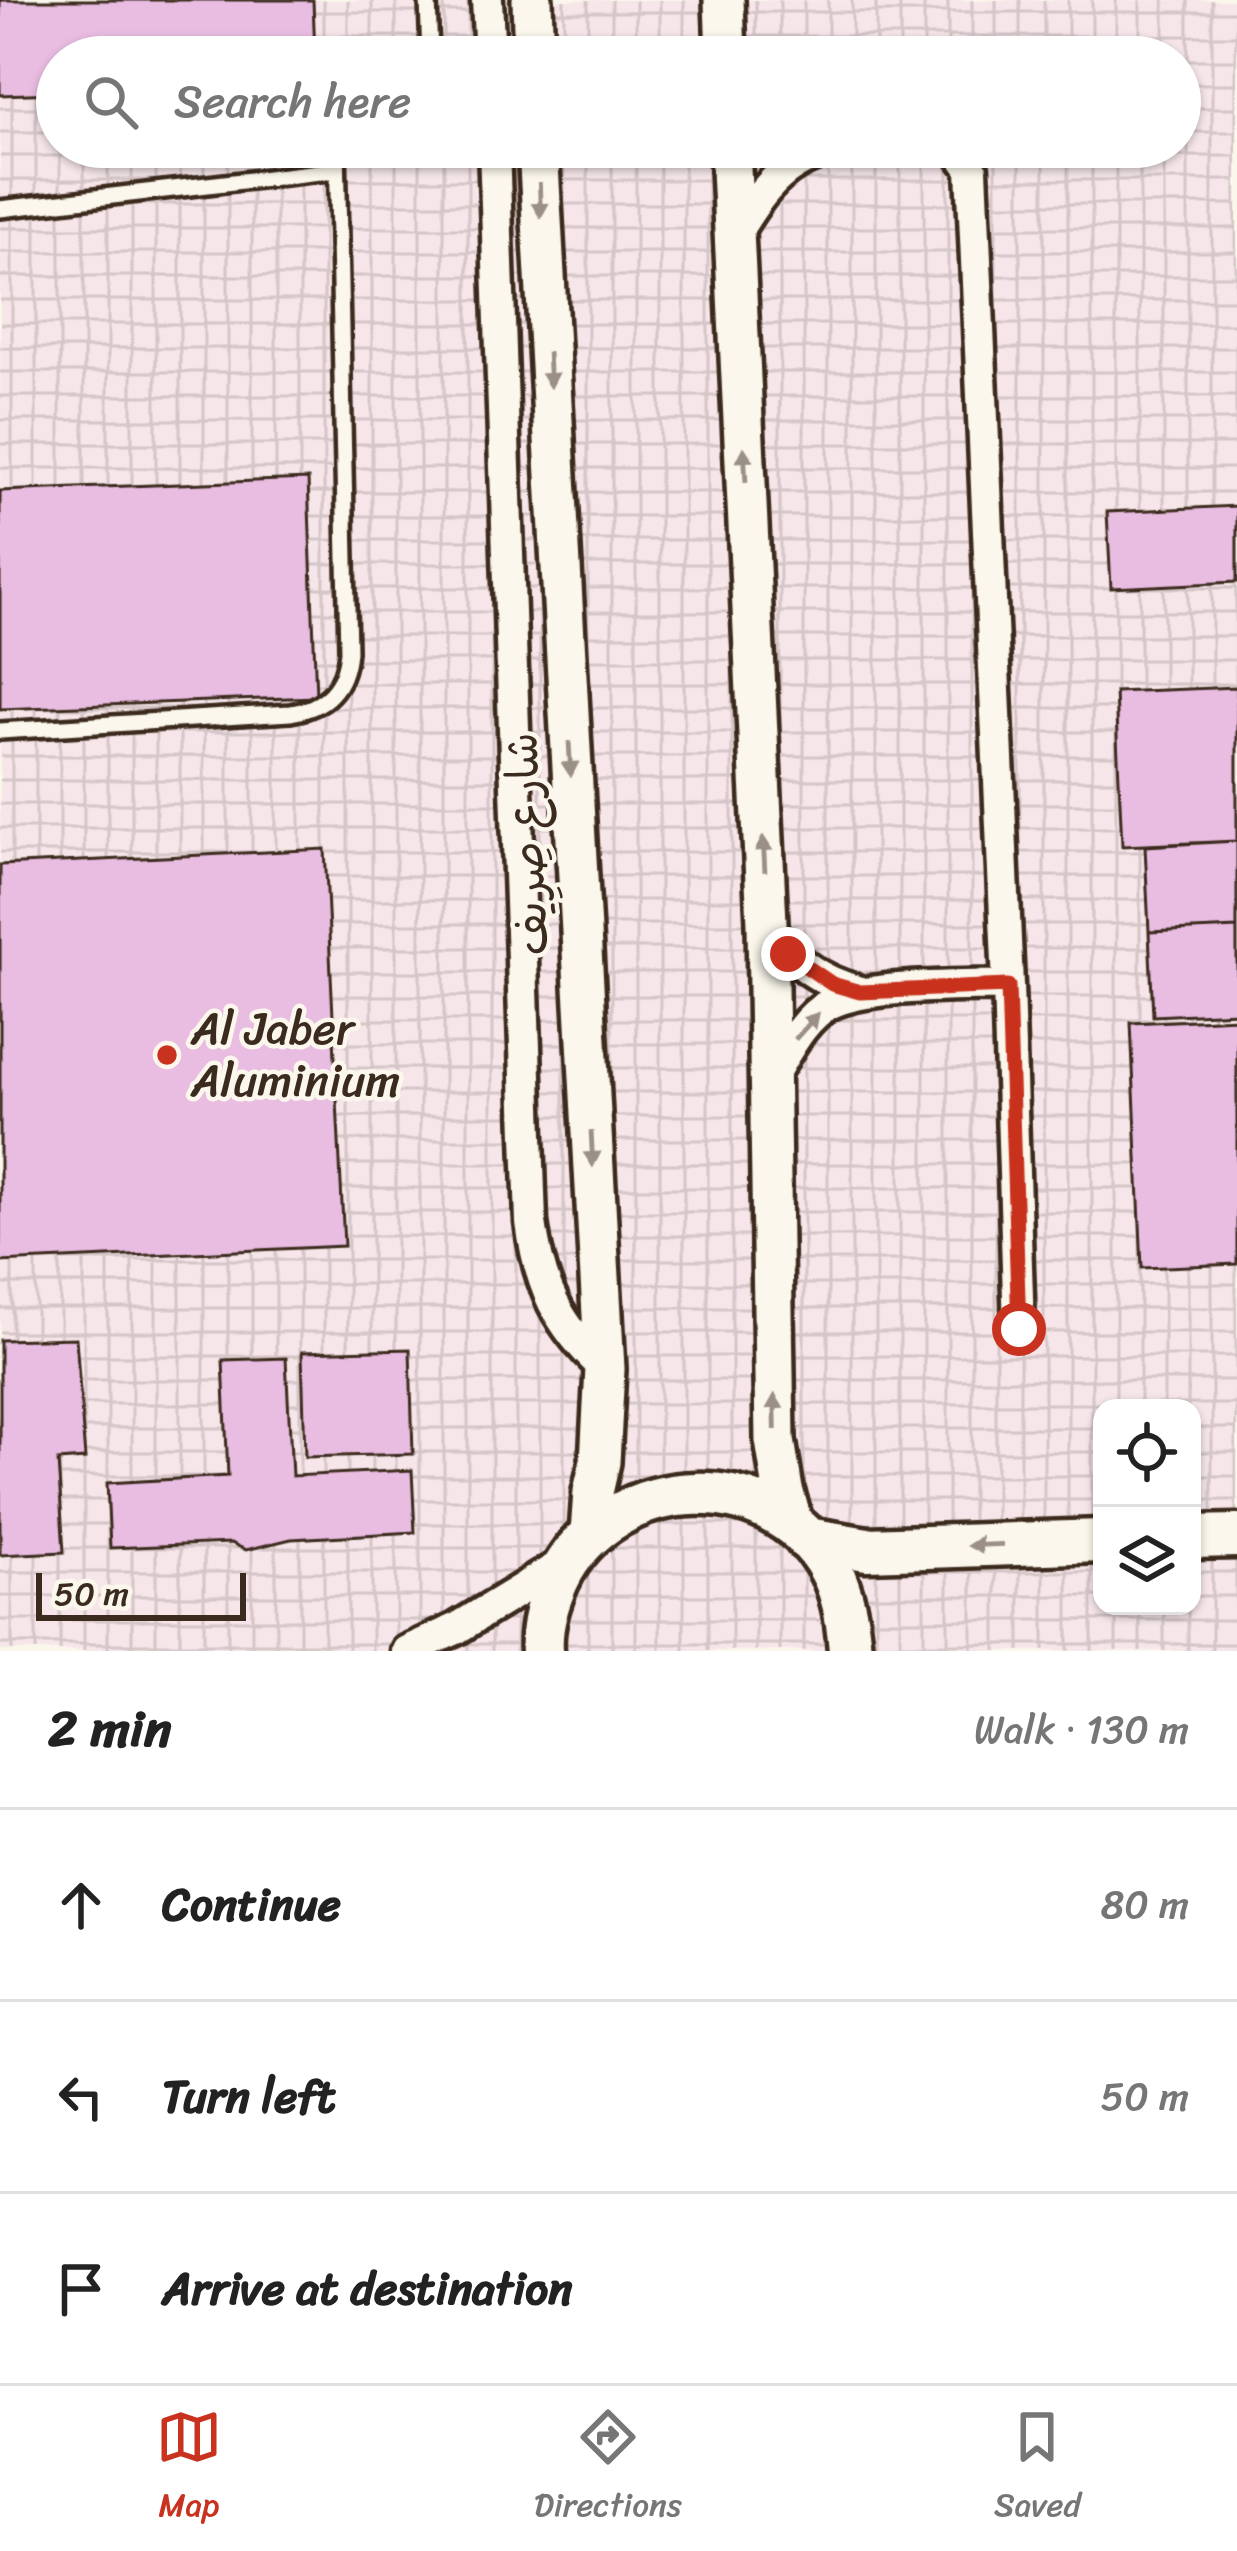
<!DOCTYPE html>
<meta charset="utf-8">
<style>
body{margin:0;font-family:Sriracha,"Playpen Sans Arabic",sans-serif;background:#f2f2f2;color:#222}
.controls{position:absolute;right:36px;bottom:36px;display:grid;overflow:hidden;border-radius:24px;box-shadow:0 3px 9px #0004}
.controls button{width:108px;height:108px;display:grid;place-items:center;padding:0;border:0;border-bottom:3px solid #e0e0e0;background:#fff;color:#222;font:60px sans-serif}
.scale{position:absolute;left:36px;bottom:30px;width:210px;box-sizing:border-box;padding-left:12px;border:6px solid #3b2a1e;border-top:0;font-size:33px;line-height:42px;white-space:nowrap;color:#3b2a1e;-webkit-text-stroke:9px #fbf7ec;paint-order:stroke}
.stop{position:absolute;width:36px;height:36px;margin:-27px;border:9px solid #c8321e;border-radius:50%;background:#fff}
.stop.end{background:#c8321e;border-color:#fff;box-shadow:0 3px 12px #0008}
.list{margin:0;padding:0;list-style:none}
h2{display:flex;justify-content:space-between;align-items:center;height:156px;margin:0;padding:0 48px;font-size:51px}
h2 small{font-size:39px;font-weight:400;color:#767676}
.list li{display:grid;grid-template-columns:78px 1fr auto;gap:36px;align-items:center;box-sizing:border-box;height:192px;padding:0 48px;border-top:3px solid #e0e0e0}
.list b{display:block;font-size:45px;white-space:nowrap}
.list em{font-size:39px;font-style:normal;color:#767676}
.icon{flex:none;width:66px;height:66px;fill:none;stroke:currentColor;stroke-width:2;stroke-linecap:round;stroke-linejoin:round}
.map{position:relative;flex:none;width:1237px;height:1651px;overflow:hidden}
.search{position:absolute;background:#fff;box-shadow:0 3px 9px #0004;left:36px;right:36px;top:36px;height:132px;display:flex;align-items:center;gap:30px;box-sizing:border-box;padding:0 42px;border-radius:66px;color:#767676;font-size:45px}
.sheet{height:732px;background:#fff}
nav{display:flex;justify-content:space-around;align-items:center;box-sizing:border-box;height:168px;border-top:3px solid #e0e0e0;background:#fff;font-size:33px;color:#767676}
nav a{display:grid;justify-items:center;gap:6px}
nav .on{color:#c8321e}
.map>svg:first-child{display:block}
.industrial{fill:url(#industrial-grid);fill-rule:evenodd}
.building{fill:#e9bde2;stroke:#3b2a1e;stroke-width:3}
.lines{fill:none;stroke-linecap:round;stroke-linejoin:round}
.service-casing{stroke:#3b2a1e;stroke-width:24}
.minor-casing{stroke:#3b2a1e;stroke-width:39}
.tertiary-casing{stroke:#3b2a1e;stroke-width:48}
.secondary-casing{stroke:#3b2a1e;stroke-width:51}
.service{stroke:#fbf7ec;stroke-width:15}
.minor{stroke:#fbf7ec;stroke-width:30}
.tertiary{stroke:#fbf7ec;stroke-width:39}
.secondary{stroke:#fbf7ec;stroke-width:42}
.oneway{fill:#9b9085}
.route{stroke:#c8321e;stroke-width:15}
.poi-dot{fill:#c8321e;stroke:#fbf7ec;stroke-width:4.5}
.labels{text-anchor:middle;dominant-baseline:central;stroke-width:9;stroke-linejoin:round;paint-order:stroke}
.street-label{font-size:45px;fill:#3b2a1e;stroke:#fbf7ec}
.poi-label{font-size:45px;fill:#3b2a1e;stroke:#fbf7ec;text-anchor:start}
</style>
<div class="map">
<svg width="1237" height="1651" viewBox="0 0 1237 1651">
<defs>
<pattern id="industrial-grid" width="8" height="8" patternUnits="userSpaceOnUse" patternTransform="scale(3)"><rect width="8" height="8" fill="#f6e6e9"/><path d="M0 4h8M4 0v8" fill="none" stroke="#d4c5c7"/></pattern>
</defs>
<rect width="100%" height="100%" fill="#fbf7ec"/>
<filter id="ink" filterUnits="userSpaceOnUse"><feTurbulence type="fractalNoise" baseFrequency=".00833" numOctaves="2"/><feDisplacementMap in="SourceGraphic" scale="24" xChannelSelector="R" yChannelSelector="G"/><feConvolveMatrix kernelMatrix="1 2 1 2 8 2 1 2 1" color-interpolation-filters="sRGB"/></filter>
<g filter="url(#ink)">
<path class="industrial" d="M0,0H1237V1651H0ZM57,57H1180V147H57ZM1102,1408H1192V1606H1102Z"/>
<path class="building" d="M0,0H313L315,57H57V93L0,95Z
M308,479L316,697L0,709V491Z
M1237,506V582L1111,588L1107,512Z
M1237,687V841L1122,846L1115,692Z
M1237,841V928L1149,932L1145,846Z
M325,849L344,1246L0,1262V865Z
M1237,928V1012L1153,1016L1149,932Z
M1237,1018V1264L1142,1268L1131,1023Z
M76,1338L85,1459L58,1461L64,1552L0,1555V1340Z
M410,1349L413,1454L305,1457L302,1352Z
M286,1358L292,1476L412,1470L415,1532L291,1539L246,1550L231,1543L110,1548L107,1483L228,1476L223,1360Z"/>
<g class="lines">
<g class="service-casing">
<path id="service" d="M428,0L430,57
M335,55V57
M0,209L337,170
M0,731L290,713C326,708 345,687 348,651L337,147"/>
</g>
<g class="minor-casing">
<path id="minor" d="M487,0L490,57
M494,147L531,1222C539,1286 558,1325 605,1369
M956,147L972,169L1008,985L1019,1329
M734,236C764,186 788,154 849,147
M767,923C794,962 814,979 860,992
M771,1077C787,1052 802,1019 829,1004C865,984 965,987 1008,985
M407,1651L456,1629L567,1561"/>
</g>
<g class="tertiary-casing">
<path id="tertiary" d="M532,0L534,57
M724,0L726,57
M538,147L605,1369L600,1462L593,1492L590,1534
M730,147L767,923L775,1440L783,1490L794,1527"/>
</g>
<g class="secondary-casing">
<path id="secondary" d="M1192,1537L1237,1536
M807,1539L867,1549L1102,1541
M542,1651C540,1626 548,1601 558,1579C612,1468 782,1463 835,1579C845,1603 848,1625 850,1651"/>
</g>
<use href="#service" class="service"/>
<use href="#minor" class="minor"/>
<use href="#tertiary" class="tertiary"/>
<use href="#secondary" class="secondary"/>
</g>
<defs><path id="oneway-solid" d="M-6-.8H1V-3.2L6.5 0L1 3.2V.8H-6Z" transform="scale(3)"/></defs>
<g class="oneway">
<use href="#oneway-solid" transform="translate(540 200) rotate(88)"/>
<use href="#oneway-solid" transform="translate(549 370) rotate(87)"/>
<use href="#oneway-solid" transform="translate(745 465) rotate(-93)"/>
<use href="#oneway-solid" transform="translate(570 759) rotate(87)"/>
<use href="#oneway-solid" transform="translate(764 854) rotate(-93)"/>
<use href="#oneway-solid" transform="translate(807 1026) rotate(-48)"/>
<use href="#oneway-solid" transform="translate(592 1149) rotate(87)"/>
<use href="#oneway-solid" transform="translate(775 1412) rotate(-91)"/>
<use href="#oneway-solid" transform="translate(985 1545) rotate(178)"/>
</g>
</g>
<g class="lines" filter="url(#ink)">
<path class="route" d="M788,954L832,984L860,992L1008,986L1019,1329"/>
</g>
<circle class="poi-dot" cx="167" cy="1055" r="12"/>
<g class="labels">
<g class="street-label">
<text transform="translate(527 844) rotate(-93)">شارع صِرِيف</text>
</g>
<g class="poi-label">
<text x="191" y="1029">Al Jaber<tspan x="191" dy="52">Aluminium</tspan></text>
</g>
</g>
</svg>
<div class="controls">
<button><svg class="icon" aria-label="locate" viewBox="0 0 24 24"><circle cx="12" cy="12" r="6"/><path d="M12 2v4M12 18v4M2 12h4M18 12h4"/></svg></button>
<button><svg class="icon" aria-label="layers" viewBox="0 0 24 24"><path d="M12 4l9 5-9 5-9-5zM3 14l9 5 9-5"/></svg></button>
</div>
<div class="scale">50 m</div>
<div class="stop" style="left:1019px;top:1329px"></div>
<div class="stop end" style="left:788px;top:954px"></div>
<div class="search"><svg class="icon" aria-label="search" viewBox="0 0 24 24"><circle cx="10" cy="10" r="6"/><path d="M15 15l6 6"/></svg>Search here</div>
</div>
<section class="sheet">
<h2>2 min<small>Walk · 130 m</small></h2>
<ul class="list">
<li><svg class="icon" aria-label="ahead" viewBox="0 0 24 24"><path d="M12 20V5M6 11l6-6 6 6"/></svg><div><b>Continue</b></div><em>80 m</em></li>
<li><svg class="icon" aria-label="left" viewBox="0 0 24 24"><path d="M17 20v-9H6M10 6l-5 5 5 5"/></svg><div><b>Turn left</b></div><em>50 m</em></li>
<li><svg class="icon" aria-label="arrive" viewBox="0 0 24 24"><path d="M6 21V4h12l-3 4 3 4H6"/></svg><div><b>Arrive at destination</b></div></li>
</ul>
</section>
<nav>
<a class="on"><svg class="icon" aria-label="map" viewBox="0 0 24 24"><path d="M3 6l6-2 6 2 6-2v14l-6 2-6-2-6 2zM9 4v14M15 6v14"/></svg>Map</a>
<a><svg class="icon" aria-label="directions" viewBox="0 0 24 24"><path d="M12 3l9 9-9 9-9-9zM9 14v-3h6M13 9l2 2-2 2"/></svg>Directions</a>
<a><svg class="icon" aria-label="saved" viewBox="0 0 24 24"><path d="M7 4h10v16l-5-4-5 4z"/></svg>Saved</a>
</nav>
